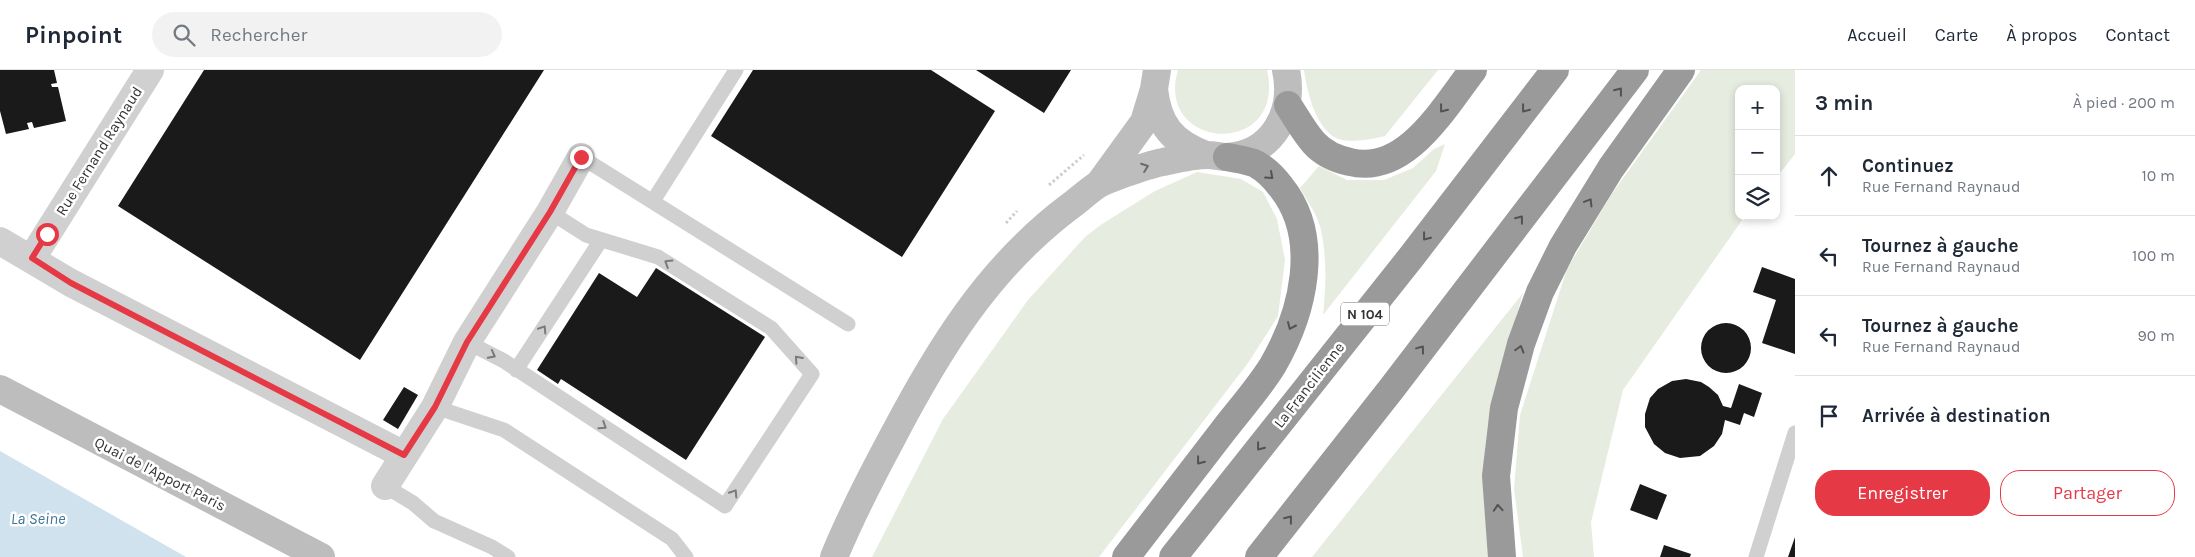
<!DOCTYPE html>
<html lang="fr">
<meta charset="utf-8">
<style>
body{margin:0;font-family:Karla,sans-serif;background:#f2f2f3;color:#1f2937}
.controls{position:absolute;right:15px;top:15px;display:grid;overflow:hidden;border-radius:10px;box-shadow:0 2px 8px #0003}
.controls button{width:45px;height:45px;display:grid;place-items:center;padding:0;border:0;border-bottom:1px solid #e0e1e3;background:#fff;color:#1f2937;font:25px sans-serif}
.stop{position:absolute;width:15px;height:15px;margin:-11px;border:4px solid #e63946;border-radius:50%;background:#fff}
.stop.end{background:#e63946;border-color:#fff;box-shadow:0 1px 5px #0008}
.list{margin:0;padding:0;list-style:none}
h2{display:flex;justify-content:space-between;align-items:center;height:65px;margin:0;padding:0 20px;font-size:21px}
h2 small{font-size:16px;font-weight:400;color:#747a83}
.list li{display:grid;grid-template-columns:32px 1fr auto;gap:15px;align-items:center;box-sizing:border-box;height:80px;padding:0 20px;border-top:1px solid #e0e1e3}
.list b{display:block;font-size:19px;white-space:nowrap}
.list p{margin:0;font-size:16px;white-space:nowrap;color:#747a83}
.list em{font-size:16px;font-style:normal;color:#747a83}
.actions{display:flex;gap:10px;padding:15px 20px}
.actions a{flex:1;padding:11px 0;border:1px solid #e63946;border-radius:20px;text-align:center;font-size:18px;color:#e63946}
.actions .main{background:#e63946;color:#fff}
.icon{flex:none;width:28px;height:28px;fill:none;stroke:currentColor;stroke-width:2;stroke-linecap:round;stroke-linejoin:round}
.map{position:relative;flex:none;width:1795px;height:487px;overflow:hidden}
header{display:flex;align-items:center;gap:30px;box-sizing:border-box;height:70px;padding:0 25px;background:#fff;border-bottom:1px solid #e0e1e3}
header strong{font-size:24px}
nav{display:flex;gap:28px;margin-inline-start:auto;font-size:18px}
.search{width:350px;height:45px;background:#f2f2f3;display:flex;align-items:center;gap:12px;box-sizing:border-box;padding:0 18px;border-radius:28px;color:#747a83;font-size:19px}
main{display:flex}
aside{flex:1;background:#fff}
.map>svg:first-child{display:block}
.green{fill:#e6ecdf}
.water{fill:#cfe2ee}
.building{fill:#1a1a1a}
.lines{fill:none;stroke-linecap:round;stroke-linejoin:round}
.path{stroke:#cdcdcd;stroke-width:3;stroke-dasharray:2.5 2.5;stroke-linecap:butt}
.lane{stroke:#d0d0d0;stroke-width:15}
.street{stroke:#d0d0d0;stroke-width:28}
.secondary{stroke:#bdbdbd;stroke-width:28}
.highway{stroke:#9a9a9a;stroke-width:28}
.oneway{stroke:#525252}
.oneway2{stroke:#6a6a6a}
.oneway3{stroke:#7a7a7a}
.route{stroke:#e63946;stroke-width:6}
.labels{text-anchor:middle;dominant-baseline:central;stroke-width:5;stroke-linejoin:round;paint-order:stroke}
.shield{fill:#fff;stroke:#707070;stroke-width:1}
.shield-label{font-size:14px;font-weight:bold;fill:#333}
.street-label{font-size:15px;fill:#333;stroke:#fff}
.water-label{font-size:16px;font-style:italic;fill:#3f7597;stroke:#fff}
</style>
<header>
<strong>Pinpoint</strong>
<div class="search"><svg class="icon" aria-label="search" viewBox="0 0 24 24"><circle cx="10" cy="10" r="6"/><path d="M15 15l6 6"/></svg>Rechercher</div>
<nav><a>Accueil</a><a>Carte</a><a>À propos</a><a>Contact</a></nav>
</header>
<main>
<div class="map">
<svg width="1795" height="487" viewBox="0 0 1795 487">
<rect width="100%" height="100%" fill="#fff"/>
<path class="green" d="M1178,0H1267C1287,89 1154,81 1178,0Z
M1304,0H1438L1385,66C1373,69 1348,74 1336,68C1315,57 1307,21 1304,0Z
M1701,0H1795V84L1776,108V19H1739V146H1745L1623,320L1591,452L1594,487H1523L1514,419L1520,345L1567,199L1611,125Z
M1445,74L1436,101L1323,245C1326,217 1327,188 1321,160C1318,145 1307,131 1300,118L1319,96L1347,110H1384L1413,98L1434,79Z
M1197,102L1241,109L1263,122L1277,149L1285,190L1278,246L1248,293L1099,487H872L943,349L1028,230L1085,167L1102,154L1155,121Z
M1523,223C1513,258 1502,292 1493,327C1481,377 1482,436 1490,487H1312Z"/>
<path class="water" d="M0,381L186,487H0Z"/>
<path class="building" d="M0,0H54L57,13L51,14L52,17H58L66,51L34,58L32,52L27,53L29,59L6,64L0,41Z
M204,0H544L360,290L118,136Z
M753,0H931L995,41L902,187L711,66Z
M976,0H1071L1044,43Z
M1762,197L1795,209V284L1762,273L1776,230L1753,222Z
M656,198L765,267L686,390L561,309L558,314L537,300L599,203L637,227Z
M1701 278a25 25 0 1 1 50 0a25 25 0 1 1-50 0Z
M1686,309L1701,312L1709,317L1718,325L1723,336L1731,338L1739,314L1762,323L1754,347L1744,343L1740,355L1725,350L1722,364L1714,376L1700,386L1680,388L1665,383L1654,374L1645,357V344L1650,328L1658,319L1672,311Z
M404,317L418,325L398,359L383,350Z
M1640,414L1667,425L1657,450L1630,440Z
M1795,467V487H1788Z
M1664,475L1691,484L1690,487H1660Z"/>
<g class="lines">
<path class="path" d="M1049,115L1084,85
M1006,153L1017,141"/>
<path class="lane" d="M581,87L848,254
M653,131L736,0
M467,272L504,291L725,436L812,304L771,258L658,187L586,165L550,142
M516,300L601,170
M435,337L504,360L672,469L686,487
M385,416L413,433L434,451L492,477L508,487
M1756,487L1795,363"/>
<path class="street" d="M0,171L71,213L404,385
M32,188L150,0
M385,416L435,337L467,272L550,142L581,87"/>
<path class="secondary" d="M1154,19C1158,55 1172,72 1206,85
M1099,114L1144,52L1154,19L1157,0
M0,319L321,487
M834,487C851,446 871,407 892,368C938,280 988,198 1069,137C1079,130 1089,120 1099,114C1110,108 1151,94 1163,92C1177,89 1193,85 1208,85C1214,85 1220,87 1227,87C1273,84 1295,42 1286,0"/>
<path class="highway" d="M1288,35C1296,47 1304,62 1314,73C1323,83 1336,89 1350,92C1406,106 1444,37 1473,0
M1126,487C1158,445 1191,403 1223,361C1239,340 1259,318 1273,295C1303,243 1322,168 1281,117C1275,109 1265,99 1256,94C1248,90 1236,89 1227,87
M1173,487L1412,186L1555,0
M1259,487L1392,318L1635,0
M1502,487L1496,406L1504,338L1521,274L1540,222L1563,176L1611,98L1681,0"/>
</g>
<defs><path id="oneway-chevron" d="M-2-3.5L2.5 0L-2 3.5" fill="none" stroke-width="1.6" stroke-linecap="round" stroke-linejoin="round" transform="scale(1.25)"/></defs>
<g class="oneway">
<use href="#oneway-chevron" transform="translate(1619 21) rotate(-52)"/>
<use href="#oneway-chevron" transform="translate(1443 39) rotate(128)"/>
<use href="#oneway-chevron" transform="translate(1525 39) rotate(128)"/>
<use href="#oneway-chevron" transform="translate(1270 106) rotate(42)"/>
<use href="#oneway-chevron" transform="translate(1589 132) rotate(-59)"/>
<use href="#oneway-chevron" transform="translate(1520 149) rotate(-52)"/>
<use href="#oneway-chevron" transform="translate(1426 167) rotate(128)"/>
<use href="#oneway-chevron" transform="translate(1291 256) rotate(114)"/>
<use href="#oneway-chevron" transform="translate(1421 279) rotate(-53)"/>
<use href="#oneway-chevron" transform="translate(1520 279) rotate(-74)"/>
<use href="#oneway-chevron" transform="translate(1260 377) rotate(128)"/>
<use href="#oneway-chevron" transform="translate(1200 391) rotate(128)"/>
<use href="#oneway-chevron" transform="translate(1498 438) rotate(-94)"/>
<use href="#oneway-chevron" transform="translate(1289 449) rotate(-52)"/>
</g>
<use class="oneway2" href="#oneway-chevron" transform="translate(1145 97) rotate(-20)"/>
<g class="oneway3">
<use href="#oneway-chevron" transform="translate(668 193) rotate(-148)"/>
<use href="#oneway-chevron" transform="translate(543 259) rotate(-57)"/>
<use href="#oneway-chevron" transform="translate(492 285) rotate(28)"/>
<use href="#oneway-chevron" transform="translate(798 289) rotate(-132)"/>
<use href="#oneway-chevron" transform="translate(603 356) rotate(33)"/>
<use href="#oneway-chevron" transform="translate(734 423) rotate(-57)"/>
</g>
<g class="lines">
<path class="route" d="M47,164L32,188L71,213L404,385L435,337L467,272L550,142L581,87"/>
</g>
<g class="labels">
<rect class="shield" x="1341" y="232.5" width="48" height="23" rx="4"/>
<g class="shield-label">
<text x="1365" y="244">N 104</text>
</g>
<g class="street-label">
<text transform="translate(99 81) rotate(-58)">Rue Fernand Raynaud</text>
<text transform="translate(1309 315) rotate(-52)">La Francilienne</text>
<text transform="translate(160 404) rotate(27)">Quai de l'Apport Paris</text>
</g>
<g class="water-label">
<text x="38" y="448">La Seine</text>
</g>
</g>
</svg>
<div class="controls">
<button>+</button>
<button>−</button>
<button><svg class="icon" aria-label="layers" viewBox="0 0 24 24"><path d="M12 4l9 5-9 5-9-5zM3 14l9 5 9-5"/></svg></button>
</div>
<div class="stop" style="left:47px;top:164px"></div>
<div class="stop end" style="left:581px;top:87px"></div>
</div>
<aside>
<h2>3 min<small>À pied · 200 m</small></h2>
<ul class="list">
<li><svg class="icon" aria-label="ahead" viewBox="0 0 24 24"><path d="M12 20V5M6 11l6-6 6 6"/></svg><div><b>Continuez</b><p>Rue Fernand Raynaud</p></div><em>10 m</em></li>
<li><svg class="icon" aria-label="left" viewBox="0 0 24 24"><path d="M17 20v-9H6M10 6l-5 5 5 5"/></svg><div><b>Tournez à gauche</b><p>Rue Fernand Raynaud</p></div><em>100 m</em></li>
<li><svg class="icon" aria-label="left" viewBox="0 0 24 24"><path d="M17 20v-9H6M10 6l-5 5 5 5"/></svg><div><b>Tournez à gauche</b><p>Rue Fernand Raynaud</p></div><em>90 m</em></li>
<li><svg class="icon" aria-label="arrive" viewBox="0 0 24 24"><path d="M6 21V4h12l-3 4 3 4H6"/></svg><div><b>Arrivée à destination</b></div></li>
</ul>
<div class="actions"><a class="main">Enregistrer</a><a>Partager</a></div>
</aside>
</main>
